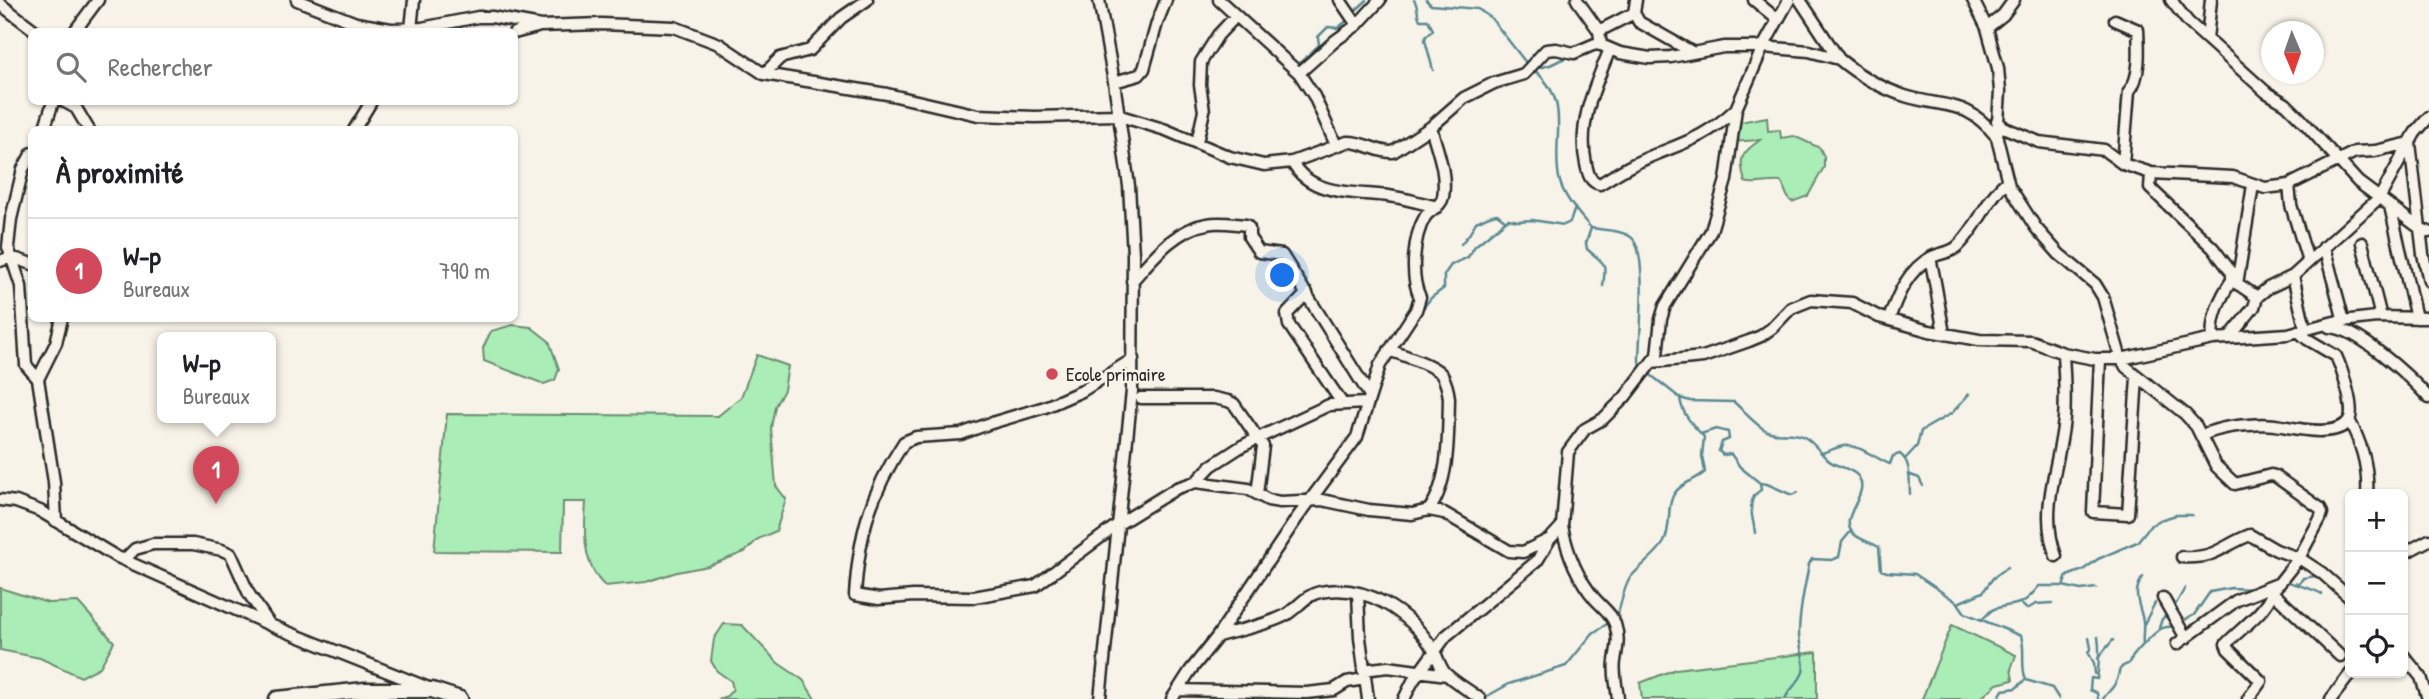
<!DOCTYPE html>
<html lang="fr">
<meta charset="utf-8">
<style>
body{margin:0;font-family:"Patrick Hand",sans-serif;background:#f2f2f2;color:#202124}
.controls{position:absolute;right:21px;bottom:21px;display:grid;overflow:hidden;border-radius:10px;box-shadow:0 2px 5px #0004}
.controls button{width:63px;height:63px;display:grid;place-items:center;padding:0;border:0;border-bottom:2px solid #e0e0e0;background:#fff;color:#202124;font:35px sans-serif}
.compass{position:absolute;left:2261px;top:21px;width:63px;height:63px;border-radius:50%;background:#fff;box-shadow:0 2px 5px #0004;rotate:178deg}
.you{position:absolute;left:1283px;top:276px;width:24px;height:24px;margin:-18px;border:5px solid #fff;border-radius:50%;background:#1a73e8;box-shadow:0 0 0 10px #1a73e833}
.badge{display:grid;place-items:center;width:46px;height:46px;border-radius:50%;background:#d1495b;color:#fff;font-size:23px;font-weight:700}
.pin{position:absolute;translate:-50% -58px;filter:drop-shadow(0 2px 4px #0008)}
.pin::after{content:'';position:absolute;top:37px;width:24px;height:21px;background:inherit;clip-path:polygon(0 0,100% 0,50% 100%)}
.popup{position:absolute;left:157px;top:332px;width:119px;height:91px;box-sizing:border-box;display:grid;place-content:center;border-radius:10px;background:#fff;filter:drop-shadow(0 2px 5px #0005);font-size:23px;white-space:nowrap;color:#757577}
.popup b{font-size:26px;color:#202124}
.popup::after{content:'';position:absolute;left:50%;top:100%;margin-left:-14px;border:14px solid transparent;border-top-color:#fff}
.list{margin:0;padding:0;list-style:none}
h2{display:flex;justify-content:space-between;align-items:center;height:91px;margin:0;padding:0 28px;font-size:30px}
h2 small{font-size:23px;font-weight:400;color:#757577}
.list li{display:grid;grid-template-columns:46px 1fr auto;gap:21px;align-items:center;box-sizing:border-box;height:105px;padding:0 28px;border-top:2px solid #e0e0e0}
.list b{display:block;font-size:26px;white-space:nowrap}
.list p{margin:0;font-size:23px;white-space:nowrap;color:#757577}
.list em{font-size:23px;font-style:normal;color:#757577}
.icon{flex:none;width:38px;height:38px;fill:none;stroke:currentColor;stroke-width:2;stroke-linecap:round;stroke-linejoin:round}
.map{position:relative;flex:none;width:2429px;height:699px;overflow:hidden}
.search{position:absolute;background:#fff;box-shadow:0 2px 5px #0004;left:28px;top:28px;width:490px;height:77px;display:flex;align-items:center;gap:18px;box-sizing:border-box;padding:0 24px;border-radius:10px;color:#757577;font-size:26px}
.panel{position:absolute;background:#fff;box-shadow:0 2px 5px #0004;left:28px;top:126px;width:490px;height:196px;border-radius:10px}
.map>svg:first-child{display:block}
.green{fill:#abedb7;stroke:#6b8c71;stroke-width:2}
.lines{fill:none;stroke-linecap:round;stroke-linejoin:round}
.stream{stroke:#5a8992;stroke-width:2.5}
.street-casing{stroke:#2b2b2b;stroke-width:15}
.secondary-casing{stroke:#2b2b2b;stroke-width:19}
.street{stroke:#f7f3e8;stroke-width:10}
.secondary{stroke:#f7f3e8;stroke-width:14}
.poi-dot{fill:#d1495b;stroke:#f7f3e8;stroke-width:2.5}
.labels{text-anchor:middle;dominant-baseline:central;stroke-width:5;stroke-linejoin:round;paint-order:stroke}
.poi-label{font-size:19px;fill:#2b2b2b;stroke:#f7f3e8;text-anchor:start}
</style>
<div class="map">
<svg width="2429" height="699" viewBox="0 0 2429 699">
<rect width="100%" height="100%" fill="#f7f3e8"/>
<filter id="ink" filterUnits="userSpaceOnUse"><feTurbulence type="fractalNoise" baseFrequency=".0143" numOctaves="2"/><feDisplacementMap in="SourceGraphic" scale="14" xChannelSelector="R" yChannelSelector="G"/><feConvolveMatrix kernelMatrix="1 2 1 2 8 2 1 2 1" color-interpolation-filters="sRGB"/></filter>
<g filter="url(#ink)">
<path class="green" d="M1767,117L1768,131L1780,130L1781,138L1794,136L1820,148L1824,157V167L1808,196L1792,202C1785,197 1786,189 1781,182C1769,180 1756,186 1745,182C1738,157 1741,154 1760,140L1731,142L1734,123Z
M513,325L531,327L549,341L559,369L555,380L544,384L484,361L483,348L491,331Z
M757,355L788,366L784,390L775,406L771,428L776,486L786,499L776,531L758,539L745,552L708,566L677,572L646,582L605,586C582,565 584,531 586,502H563L562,552L434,551L447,414L718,416L741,397Z
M0,588L48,603L78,602L114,642L100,667L81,677L40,658L0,650Z
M724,624L742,625L778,663L803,680L815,699H718L727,696L733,689L731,681L717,671L711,661L714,639Z
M1952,625L2016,655L2011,669L2013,680L1997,684L1980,699H1922Z
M1817,652V699H1642L1640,683L1676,669Z"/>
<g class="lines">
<path class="stream" d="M1414,0C1419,7 1416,13 1420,20H1428L1433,30L1426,36L1425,40L1433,70
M1426,0L1431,5L1478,9L1491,18L1527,64
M1353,13L1367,0
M1299,64L1319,45L1318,37L1328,27L1338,28L1349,19
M1532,68C1574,102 1551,135 1559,178C1563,197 1579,214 1591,228C1603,230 1625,230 1633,239C1648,256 1639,337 1639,361L1641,368
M1534,69L1550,65L1569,56
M1591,228L1586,243L1587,249C1604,265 1607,259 1603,286
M1461,244L1470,233L1476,222C1484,219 1488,215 1497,214L1506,221
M1416,317L1431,298L1444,288V275L1451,265L1468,257L1475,246L1508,219L1518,221L1532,220L1564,225L1570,222L1575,208
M1647,372L1680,398L1690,401L1734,402C1744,411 1755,425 1767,431C1779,436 1793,431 1804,437C1814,442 1820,453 1828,460C1836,467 1849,467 1857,475C1874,494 1834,518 1855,535C1861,540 1872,543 1879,547L1881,570L1887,572L1915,574L1958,603L1965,613L2021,636C2026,651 2020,665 2026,680L2052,688L2059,699
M1701,434L1716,429L1728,432L1729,439L1722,442L1719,451L1723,455L1731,454L1740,467L1760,483L1761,490C1744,499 1754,519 1755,533
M1822,453C1829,451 1837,447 1844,446C1857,443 1878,460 1890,464L1893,456L1900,454C1912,463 1909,481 1910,494
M1906,458L1917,446L1921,431L1952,413L1969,394
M1908,474L1919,478L1923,486
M1760,483L1767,484L1792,495L1798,492
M2143,577C2131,593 2140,604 2143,621C2144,629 2142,636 2143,644
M2284,580C2296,586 2310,587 2322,594
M2294,584L2300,583L2303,578L2316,576
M2063,586L2081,590L2096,588
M1958,603L1983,592L1993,578L2008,567
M2021,604L2027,609L2036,604L2052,603
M2173,609L2185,588
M1616,619C1621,607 1623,588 1630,578C1640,565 1656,556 1664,542C1672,526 1666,505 1674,494C1682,482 1695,481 1705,472L1702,456L1704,437C1693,425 1682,415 1680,398
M1981,620C1987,616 1989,611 1994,609C2018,601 2020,610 2039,586H2063L2067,576L2083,570L2098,559L2137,542L2150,526L2160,520L2176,515H2192
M2181,622L2194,615L2210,592L2231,588L2254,589
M2144,624L2155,603
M2159,628L2162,619L2168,614
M2098,637C2100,650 2099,665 2097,679L2091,678L2090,690L2097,693L2098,699
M2089,638L2091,648L2088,652L2094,663L2095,674L2097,675
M2098,658L2113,640
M1482,699L1509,684L1566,666L1593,633L1610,622
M1785,699C1789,689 1800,682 1803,672C1806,660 1799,647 1799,634C1799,610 1805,587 1809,564L1812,559L1832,560L1839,557L1842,542L1851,531
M1998,699L2003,690L2016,688L2024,681
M2103,699C2106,694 2112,689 2115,684C2121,675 2115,668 2128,664C2133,654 2150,637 2159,630C2164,626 2171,627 2176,626"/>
<g class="street-casing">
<path id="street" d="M297,0L356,23L391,29L422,28L478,17H492L541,26L601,24L674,27L719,44L764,74L887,94L978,115L1035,117L1117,115L1166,130L1230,157L1264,165L1292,162L1347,142C1364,141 1377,153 1393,152L1431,127L1464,98L1494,83L1524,74L1546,50L1556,49L1574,53L1595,44L1601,45L1620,53L1650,58L1671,57L1724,47H1763L1789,0
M1099,0L1114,82L1129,186L1133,254L1132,391L1100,699
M1219,0L1299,73L1314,96L1336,145
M1340,0L1357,25
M1577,0L1599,31L1601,45
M1636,0L1634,13L1639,22L1692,52
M1754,0L1778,20
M1800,0L1839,59C1858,75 1881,88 1905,96C1947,109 1965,98 1997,137
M1973,0L1987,28
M2014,0L2003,15L1987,28L1998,68L2000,91L1997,138L2009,186L2036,228L2059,254L2095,284L2103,297L2120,356L2126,367L2185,414L2196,426L2216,466L2235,484L2271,475L2275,476L2320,508L2322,513L2320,519L2299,558L2322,573L2350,598
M2171,0L2188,22L2207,39L2266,92L2286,104L2301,119L2358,182L2421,229L2429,232
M0,4L37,32
M2115,20L2138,30C2139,48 2141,78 2129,91L2123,164
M1599,31L1634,13
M74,32L98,0
M408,32L411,29L414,0
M514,33L537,27
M2207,39L2211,0
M1610,49C1595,86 1577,123 1586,164C1588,174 1590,182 1600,184C1611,177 1622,170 1634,164C1675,144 1700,143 1736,109
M1299,73L1336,40L1357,25L1380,0
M764,74L780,58L810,50L841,18L867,0
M1114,82L1139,75L1144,69L1157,23L1166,0
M65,102L76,108L89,130
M1997,121L2005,128L2039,142L2104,150L2123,164L2151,173L2150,188L2213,248L2232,273V280L2257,297L2254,307L2229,338
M44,130L53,102
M354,130L371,102
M1197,142L1204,111L1200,85L1201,62L1218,35L1236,16
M32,153L23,169L11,219L8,247L21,286L26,365L38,379
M1292,162C1310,196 1355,192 1388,196C1404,198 1421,203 1437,207
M2151,173L2233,177L2265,188L2289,185L2355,152L2375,151L2410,143L2423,254L2429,281
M2289,185L2291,205L2308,261
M2390,206L2416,318
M2362,243L2381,317
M2324,247L2344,321
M1930,258C1936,283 1939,308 1944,333
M0,261L11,257L32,264
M2293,276L2305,328H2311
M1132,281C1152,259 1175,229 1207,224C1219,221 1234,224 1246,225L1249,228V237L1259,252L1282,255L1369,394
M2237,284L2253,185
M1307,293L1287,314L1289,325L1342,403
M2257,297L2268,288L2293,276L2380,197L2415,133L2429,117
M1889,319C1897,296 1908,269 1932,257C1940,253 1950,253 1957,247C1978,228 1986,199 2007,181
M2329,327C2357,327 2410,377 2429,398
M2213,339C2210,319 2221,296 2232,280
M1133,359L1082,391L1045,407L988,424L961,434L916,437L904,442C870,494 859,534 855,595L879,599L913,596L974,597L1035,586L1117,525L1177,488L1196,482L1248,489L1268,500L1280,502L1322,500L1369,510L1412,514L1429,510C1450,481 1448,434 1449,398C1448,390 1446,382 1442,375C1435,365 1402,355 1389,350
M2100,359L2093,512L2128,514L2137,377
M1652,362L1703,357L1749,341L1761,336L1772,328L1791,308L1811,300L1852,303L1879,317L1929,331L1979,340L2031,341L2063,353L2095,359H2121L2213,339L2288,334L2334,322L2376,317L2429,318
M1141,398H1214L1228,401L1234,404L1263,446L1257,494
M2349,420C2362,444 2369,467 2367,494
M2201,436C2216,428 2232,426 2249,425C2259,424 2272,424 2282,426C2298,429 2338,438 2349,420C2356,410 2341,367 2336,356L2307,339L2298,331
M1196,482L1211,466L1242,446L1273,431L1329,405L1366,403
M0,500L16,502L40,511L115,556L270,625L431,689
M1429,510L1444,513L1509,551L1523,552L1550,539
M56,521L54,482L38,379L56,343L62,318
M2403,554L2429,540
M2056,556C2038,509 2060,466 2064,418C2066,397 2064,375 2063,353
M2182,557C2217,559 2221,546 2250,535L2276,550L2299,558L2272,592L2340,656
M124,560L135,549L153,544H193L222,550L231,554L249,594L270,625
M1358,594L1360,638L1368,699
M2163,598L2186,638
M1218,636C1239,630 1264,626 1284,616C1297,609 1305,595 1320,592C1366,583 1409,612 1433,649C1438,657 1439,666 1445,673C1455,683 1469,690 1480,699
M2177,644L2237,600L2280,583
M2403,655L2421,677L2428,699
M1363,670L1388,667L1447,675
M1179,690L1307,693L1334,690L1347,682L1364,679
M1172,699L1190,671L1217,637L1297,518L1357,437L1380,365L1416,310L1420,297C1410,277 1413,237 1425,217C1430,209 1441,207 1443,197C1447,172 1437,150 1431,127
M1404,699L1413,681L1446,636L1537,561L1550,539L1562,526
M1618,699C1617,688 1613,672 1615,661C1617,647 1620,639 1615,624C1611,613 1603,608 1595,599C1578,579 1567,552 1562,526L1568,452L1585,429L1603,419L1625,397L1657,355L1661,319L1665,306L1711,231L1726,180L1736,109L1763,47L1809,51L1839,59
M2248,699L2261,681L2228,649L2226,644C2239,630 2268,610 2272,592
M2331,699L2351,673"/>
</g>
<g class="secondary-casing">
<path id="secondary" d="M277,699L365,690H432L460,699"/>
</g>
<use href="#street" class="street"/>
<use href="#secondary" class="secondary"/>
</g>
</g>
<circle class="poi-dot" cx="1052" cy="374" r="7"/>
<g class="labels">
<g class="poi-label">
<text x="1066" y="374">Ecole primaire</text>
</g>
</g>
</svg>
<div class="controls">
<button>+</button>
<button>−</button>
<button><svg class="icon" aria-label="locate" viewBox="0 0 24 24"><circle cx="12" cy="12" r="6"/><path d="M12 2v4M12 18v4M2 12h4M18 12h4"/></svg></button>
</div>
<svg class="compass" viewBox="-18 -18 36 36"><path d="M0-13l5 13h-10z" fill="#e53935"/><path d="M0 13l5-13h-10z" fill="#757577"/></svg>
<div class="you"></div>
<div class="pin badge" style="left:216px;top:504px">1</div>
<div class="popup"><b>W-p</b>Bureaux</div>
<div class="search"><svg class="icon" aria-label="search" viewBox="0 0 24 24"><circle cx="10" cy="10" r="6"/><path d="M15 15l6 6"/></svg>Rechercher</div>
<section class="panel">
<h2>À proximité<small></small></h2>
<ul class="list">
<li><span class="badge">1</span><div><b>W-p</b><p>Bureaux</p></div><em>790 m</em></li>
</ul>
</section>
</div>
